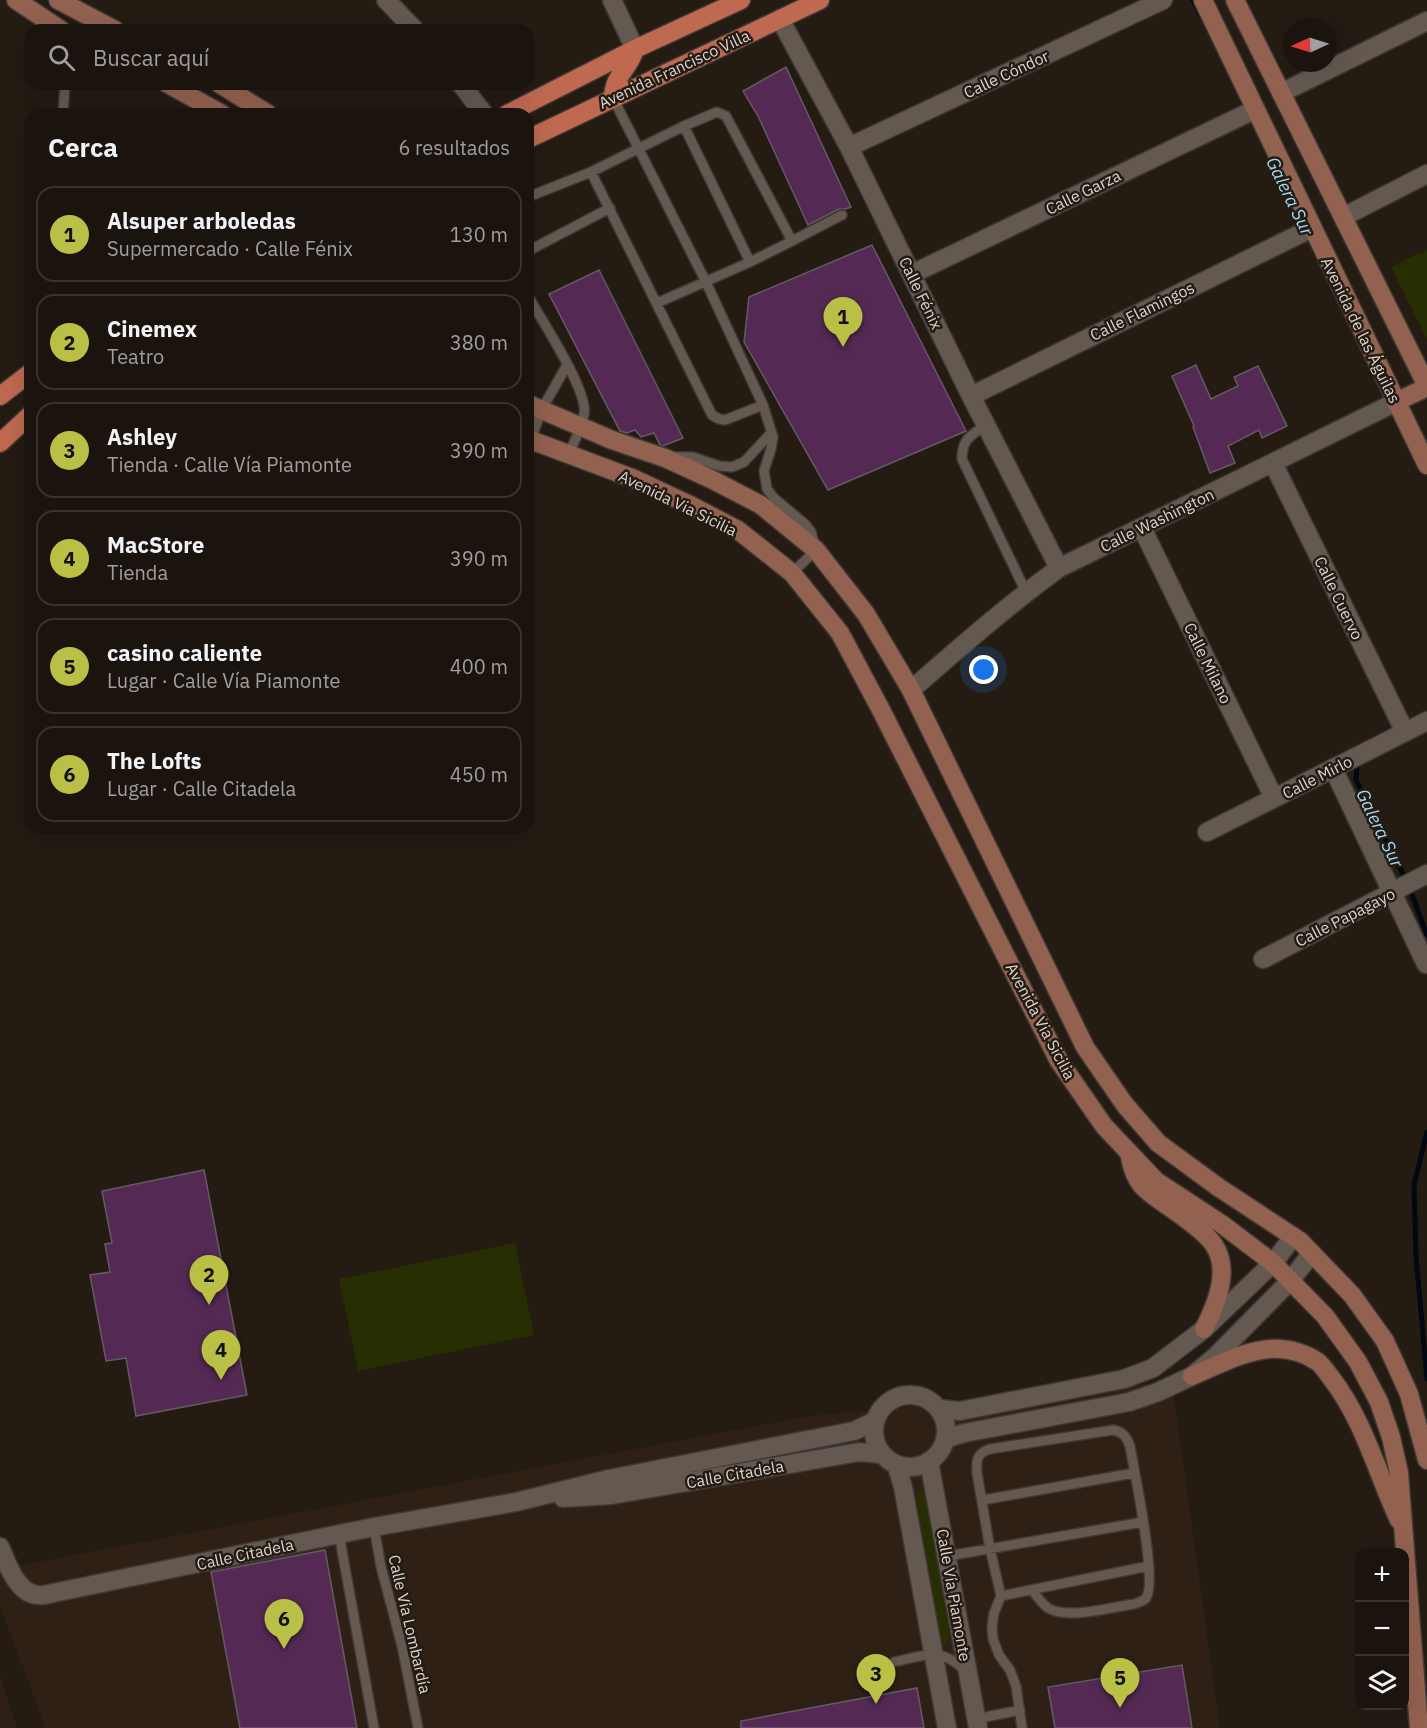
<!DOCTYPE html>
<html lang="es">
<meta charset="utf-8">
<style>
body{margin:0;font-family:"IBM Plex Sans",sans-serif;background:#241d17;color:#f1f3f6}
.controls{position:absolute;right:18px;bottom:18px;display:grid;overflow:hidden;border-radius:12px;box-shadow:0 6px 24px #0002}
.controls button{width:54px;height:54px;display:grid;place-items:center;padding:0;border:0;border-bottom:2px solid #39332e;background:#1b140e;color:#f1f3f6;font:30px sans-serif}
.compass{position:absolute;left:1283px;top:18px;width:54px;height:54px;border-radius:50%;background:#1b140e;box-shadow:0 6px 24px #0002;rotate:266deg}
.you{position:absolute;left:984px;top:670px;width:21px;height:21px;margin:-15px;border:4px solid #fff;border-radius:50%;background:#1a73e8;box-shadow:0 0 0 9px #1a73e833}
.badge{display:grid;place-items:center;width:39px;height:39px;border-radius:50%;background:#bac045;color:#111;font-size:20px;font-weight:700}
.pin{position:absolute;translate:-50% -50px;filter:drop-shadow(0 2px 3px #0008)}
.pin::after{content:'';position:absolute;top:32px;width:21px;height:18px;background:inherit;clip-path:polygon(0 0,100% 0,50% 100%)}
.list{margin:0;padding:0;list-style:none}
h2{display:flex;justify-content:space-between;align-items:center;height:78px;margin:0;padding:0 24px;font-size:26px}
h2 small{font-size:20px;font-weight:400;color:#a09e9e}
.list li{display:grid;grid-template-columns:39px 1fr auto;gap:18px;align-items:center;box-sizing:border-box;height:96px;margin:0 12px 12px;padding:0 12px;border:2px solid #39332e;border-radius:18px}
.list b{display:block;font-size:22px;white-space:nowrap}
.list p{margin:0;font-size:20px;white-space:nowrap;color:#a09e9e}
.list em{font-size:20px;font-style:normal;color:#a09e9e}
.icon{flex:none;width:33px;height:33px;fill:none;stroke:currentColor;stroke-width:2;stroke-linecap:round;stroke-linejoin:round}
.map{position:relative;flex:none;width:1427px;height:1728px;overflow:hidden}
.search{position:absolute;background:#1b140e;box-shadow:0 6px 24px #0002;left:24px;top:24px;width:510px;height:66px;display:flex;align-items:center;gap:15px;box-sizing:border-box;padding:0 21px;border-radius:18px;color:#a09e9e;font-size:22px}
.panel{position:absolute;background:#1b140e;box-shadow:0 6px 24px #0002;left:24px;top:108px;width:510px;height:726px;border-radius:18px}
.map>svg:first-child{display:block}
.built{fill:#2e2014}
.green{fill:#262e02}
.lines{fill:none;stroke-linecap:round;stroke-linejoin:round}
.stream{stroke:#000811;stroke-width:5}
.building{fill:#542a54;stroke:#645a64;stroke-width:1.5}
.lane-casing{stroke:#3e3733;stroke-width:12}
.street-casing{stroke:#3e3733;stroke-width:21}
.secondary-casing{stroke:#3e3733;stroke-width:21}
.primary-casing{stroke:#3e3733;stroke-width:21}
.lane{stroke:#645950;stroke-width:9}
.street{stroke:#645950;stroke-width:18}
.secondary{stroke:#926150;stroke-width:18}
.primary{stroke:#bf6951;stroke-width:18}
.labels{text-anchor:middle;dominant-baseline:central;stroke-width:5;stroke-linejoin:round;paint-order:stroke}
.street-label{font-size:16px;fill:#dbd4cf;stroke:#241b13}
.water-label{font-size:18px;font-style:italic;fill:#9fd9f5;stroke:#241b13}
</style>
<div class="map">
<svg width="1427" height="1728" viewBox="0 0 1427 1728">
<rect width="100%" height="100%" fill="#241b13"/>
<path class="built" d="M1172,1382L1220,1728H46L0,1607V1569L809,1416Z
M0,1675L17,1728H0Z"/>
<path class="green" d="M1427,250V339L1391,267L1415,255L1416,253L1419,254Z
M515,1243L534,1335L358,1371L339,1279Z
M925,1491L927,1493L948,1620L949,1640L945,1645L939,1639L916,1492Z"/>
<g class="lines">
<path class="stream" d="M1193,0L1201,16
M1361,762L1357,766L1356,780L1408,884L1427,935
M1427,1132L1414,1185L1416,1256L1427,1379"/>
</g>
<path class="building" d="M786,67L851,207L846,209H839L808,225L758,116L743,91Z
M872,245L966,431L828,490L744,342L749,297Z
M599,270L683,438L663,446L660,445L654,433L641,437L635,430L627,433L620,431L549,294Z
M1196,365L1211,399L1238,386L1234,377L1258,366L1287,426L1262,438L1259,430L1228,446L1235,463L1210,473L1193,427L1194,426L1172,376Z
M204,1170L247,1395L136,1416L126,1358L106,1361L90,1275L110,1272L105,1244L112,1243L102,1191Z
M325,1550L357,1728H240L211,1572Z
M1182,1665L1192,1728H1055L1048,1687Z
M917,1688L924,1728H741V1721Z"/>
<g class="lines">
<g class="lane-casing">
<path id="lane" d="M613,98L706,282L763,405L773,437L771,449L764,471L767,489L774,498L806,525L811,532L816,550L792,573
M63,114L65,84
M684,126L750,262
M591,172L712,415L719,419L725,420L763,405
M528,197L591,172L684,126L717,112L726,116L792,241L750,262L657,303
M792,241L842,215
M528,251L610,208
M528,296C541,319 589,392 584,414C582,428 574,441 569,454
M986,425C971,436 962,438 962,459L1026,592
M531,440L542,409L567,365
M672,457H693L719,466L732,467L744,462L771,433
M983,1500L1134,1473
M374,1527L381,1567L402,1646L418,1728
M339,1534L374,1728
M948,1556L1143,1522
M1001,1596L1149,1566
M894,1662C922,1656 942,1646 964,1670
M976,1719L1020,1710
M1022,1728L1016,1686L1010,1670L999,1655L993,1639L992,1627L994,1613L1001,1596L990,1549L977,1473C976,1460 977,1453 990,1449L1113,1430C1123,1432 1126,1436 1130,1446C1134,1471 1158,1582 1146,1598C1143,1602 1138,1602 1134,1604C1112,1607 1067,1620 1048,1608C1042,1604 1036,1595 1032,1590"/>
</g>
<g class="street-casing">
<path id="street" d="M386,0L415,30
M612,0L635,49
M780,19L849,147L971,396L1059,568
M461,84L484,114
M1281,93L1427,21
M849,147L1163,0
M1343,217L1427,174
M912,274L1254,110
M971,396L1312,228
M1273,463L1405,732
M1142,528L1274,798
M911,690C959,648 1007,606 1059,568L1396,402
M1333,768L1426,964
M1207,832L1427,721
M1263,959L1427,874
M874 1431a36 36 0 1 1 72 0a36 36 0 1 1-72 0Z
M939,1409L960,1411L1124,1379L1153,1368L1204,1329L1273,1263L1293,1237
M945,1439L964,1433L1129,1402L1158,1392L1192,1376L1214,1358L1290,1281L1312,1253
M929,1461L978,1728
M896,1464L903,1487L947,1728
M563,1498L612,1495L859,1452L882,1454
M0,1547C7,1563 17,1594 38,1595C43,1596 49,1594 53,1593L374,1527L516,1502L609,1479L854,1431L875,1421"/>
</g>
<g class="secondary-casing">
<path id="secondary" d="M16,0L61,30
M58,0L115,30
M1203,0L1427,465
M1235,0L1427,386
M168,84L222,114
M220,84L268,114
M1396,402L1427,387
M528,404L612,440L665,458L711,479L761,505L816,550L866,614L911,690L1085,1047L1125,1105L1158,1143L1218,1187L1300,1241L1352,1295L1385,1341L1409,1394L1427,1460
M528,439L632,478L692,506L738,530L792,573L840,633L881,710L1059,1061L1104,1126L1156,1181L1223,1225L1273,1263L1325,1316L1358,1362L1379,1402L1391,1437L1399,1473L1419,1728
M1130,1157C1135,1185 1146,1191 1168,1206C1182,1216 1205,1231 1214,1245C1231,1271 1216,1305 1204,1329
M1192,1376C1216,1366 1243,1351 1270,1349C1287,1348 1303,1352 1318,1362C1323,1366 1328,1374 1332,1379C1364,1421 1377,1473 1399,1520"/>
</g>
<g class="primary-casing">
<path id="primary" d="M613,98C614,73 629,71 635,49
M507,114L635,49L741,0
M528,139L820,0
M0,396L30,373
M0,443L30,415"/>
</g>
<use href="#lane" class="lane"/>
<use href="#street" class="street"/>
<use href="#secondary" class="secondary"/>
<use href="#primary" class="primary"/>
</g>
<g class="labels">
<g class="street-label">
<text transform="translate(674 69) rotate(-25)">Avenida Francisco Villa</text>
<text transform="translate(1006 74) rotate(-25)">Calle Cóndor</text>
<text transform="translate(1083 192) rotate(-26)">Calle Garza</text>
<text transform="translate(921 293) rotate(64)">Calle Fénix</text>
<text transform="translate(1142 311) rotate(-26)">Calle Flamingos</text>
<text transform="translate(1361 330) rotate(64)">Avenida de las Águilas</text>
<text transform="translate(678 503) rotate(26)">Avenida Via Sicilia</text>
<text transform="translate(1157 520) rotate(-26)">Calle Washington</text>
<text transform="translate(1339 598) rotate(64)">Calle Cuervo</text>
<text transform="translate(1208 663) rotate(64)">Calle Milano</text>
<text transform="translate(1317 777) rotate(-27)">Calle Mirlo</text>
<text transform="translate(1345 917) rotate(-27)">Calle Papagayo</text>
<text transform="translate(1041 1021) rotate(62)">Avenida Via Sicilia</text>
<text transform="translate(735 1474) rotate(-10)">Calle Citadela</text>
<text transform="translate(245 1554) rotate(-12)">Calle Citadela</text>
<text transform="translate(954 1595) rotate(80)">Calle Vía Piamonte</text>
<text transform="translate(410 1624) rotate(77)">Calle Vía Lombardía</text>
</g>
<g class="water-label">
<text transform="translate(1290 196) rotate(64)">Galera Sur</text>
<text transform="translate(1380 828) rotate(64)">Galera Sur</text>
</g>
</g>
</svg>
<div class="controls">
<button>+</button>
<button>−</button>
<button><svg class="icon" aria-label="layers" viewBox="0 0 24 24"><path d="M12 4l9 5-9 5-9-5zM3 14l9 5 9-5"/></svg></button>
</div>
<svg class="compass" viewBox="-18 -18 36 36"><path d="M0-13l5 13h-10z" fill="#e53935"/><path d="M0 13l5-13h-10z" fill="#a09e9e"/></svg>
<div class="you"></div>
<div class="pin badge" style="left:843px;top:347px">1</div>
<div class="pin badge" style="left:209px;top:1305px">2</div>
<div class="pin badge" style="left:876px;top:1704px">3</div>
<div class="pin badge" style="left:221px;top:1380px">4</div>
<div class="pin badge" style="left:1120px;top:1708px">5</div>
<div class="pin badge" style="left:284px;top:1649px">6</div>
<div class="search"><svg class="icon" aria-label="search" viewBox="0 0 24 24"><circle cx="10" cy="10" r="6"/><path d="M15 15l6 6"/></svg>Buscar aquí</div>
<section class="panel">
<h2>Cerca<small>6 resultados</small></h2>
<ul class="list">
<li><span class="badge">1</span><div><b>Alsuper arboledas</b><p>Supermercado · Calle Fénix</p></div><em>130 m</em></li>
<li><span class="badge">2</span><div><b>Cinemex</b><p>Teatro</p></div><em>380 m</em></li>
<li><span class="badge">3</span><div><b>Ashley</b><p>Tienda · Calle Vía Piamonte</p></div><em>390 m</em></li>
<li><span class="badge">4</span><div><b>MacStore</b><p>Tienda</p></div><em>390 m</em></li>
<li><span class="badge">5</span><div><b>casino caliente</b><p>Lugar · Calle Vía Piamonte</p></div><em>400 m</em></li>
<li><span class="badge">6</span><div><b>The Lofts</b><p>Lugar · Calle Citadela</p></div><em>450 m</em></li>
</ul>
</section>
</div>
